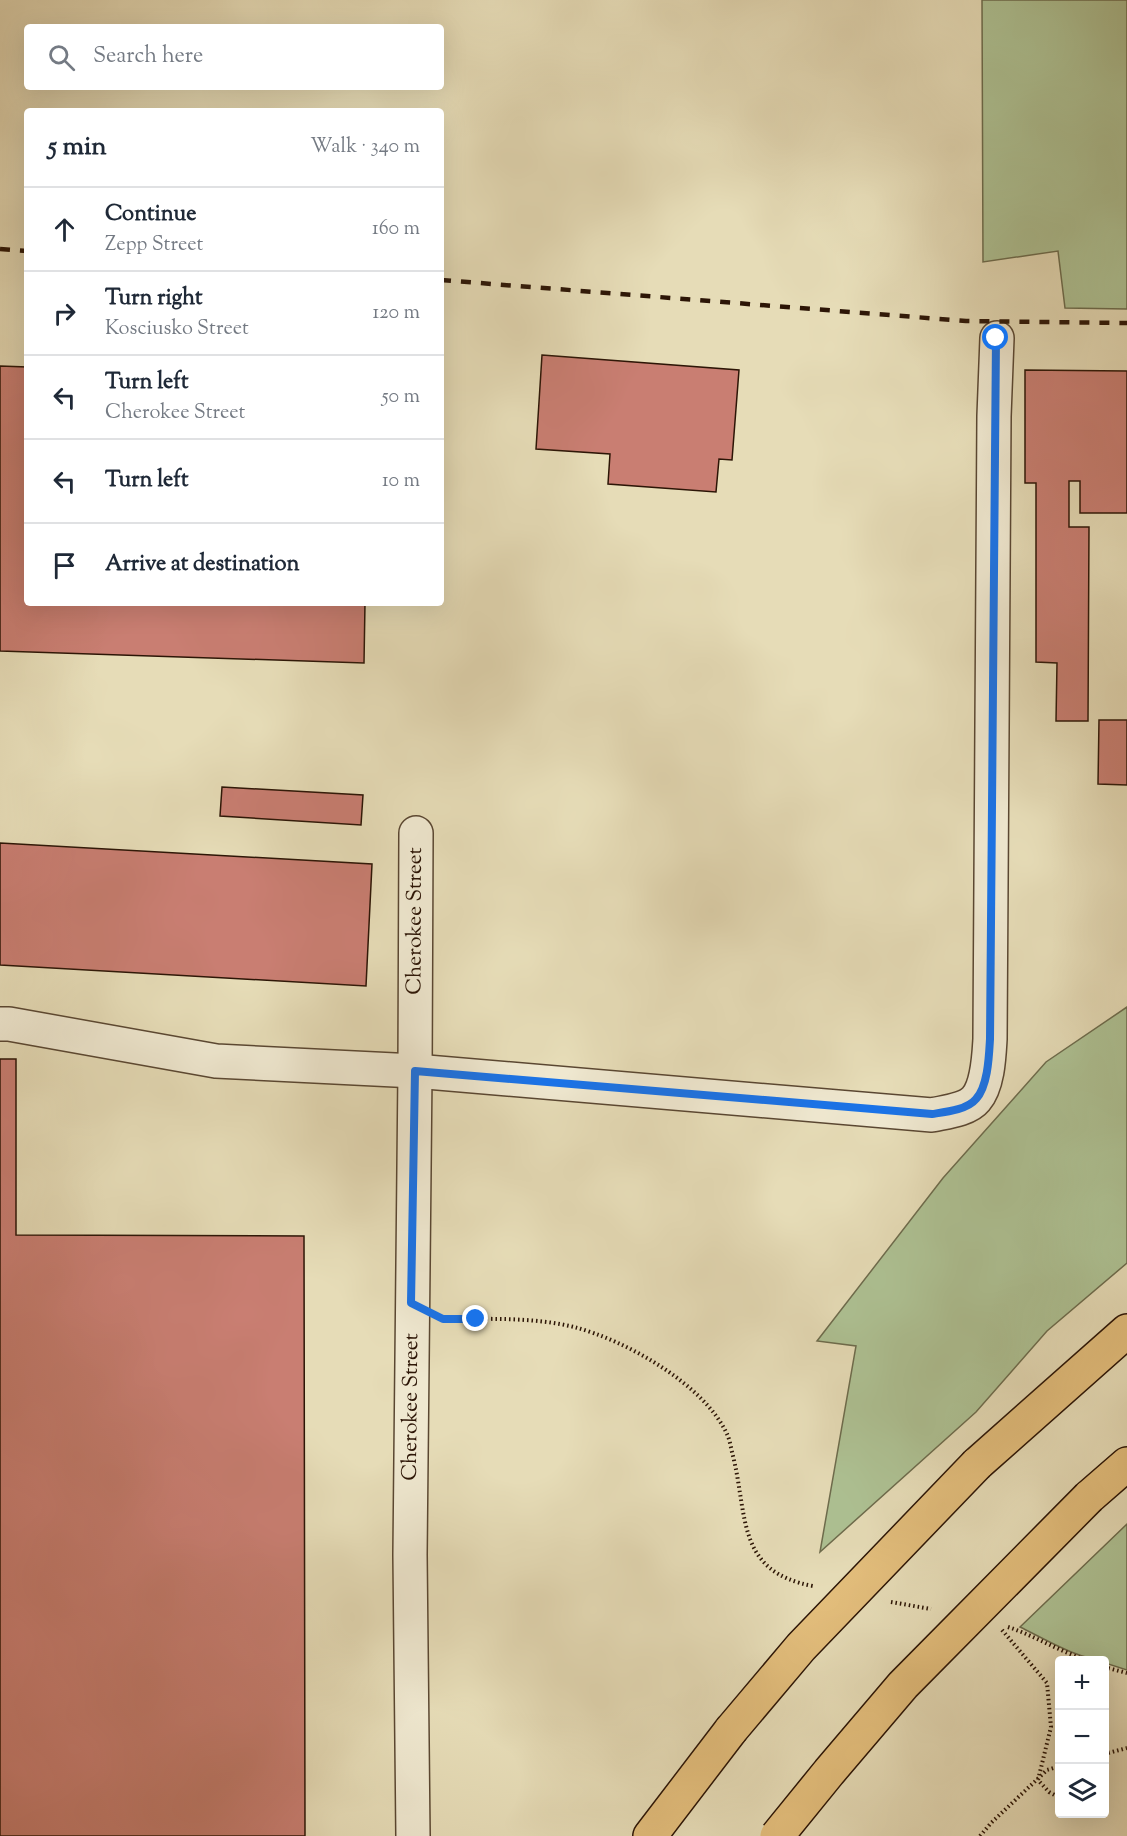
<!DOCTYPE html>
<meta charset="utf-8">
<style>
body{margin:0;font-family:"Sorts Mill Goudy",serif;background:#f6f6f7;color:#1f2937}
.controls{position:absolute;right:18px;bottom:18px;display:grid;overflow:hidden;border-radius:6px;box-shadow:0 6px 24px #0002}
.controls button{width:54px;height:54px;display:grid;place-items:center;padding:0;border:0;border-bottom:2px solid #e0e1e3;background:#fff;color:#1f2937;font:30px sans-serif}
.stop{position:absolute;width:18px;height:18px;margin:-14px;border:4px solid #1a73e8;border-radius:50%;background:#fff}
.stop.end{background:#1a73e8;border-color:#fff;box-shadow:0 2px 6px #0008}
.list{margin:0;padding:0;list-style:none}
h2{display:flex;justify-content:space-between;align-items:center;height:78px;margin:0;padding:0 24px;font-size:26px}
h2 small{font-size:20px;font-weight:400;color:#747a83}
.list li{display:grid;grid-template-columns:39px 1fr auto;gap:18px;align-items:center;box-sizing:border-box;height:84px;padding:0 24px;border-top:2px solid #e0e1e3}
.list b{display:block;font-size:22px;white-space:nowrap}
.list p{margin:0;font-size:20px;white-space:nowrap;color:#747a83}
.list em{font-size:20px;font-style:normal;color:#747a83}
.icon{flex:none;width:33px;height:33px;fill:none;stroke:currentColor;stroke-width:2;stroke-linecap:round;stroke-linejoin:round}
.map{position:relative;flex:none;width:1127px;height:1836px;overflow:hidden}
.search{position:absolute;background:#fff;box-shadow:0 6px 24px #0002;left:24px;top:24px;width:420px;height:66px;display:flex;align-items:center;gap:15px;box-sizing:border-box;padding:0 21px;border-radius:6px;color:#747a83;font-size:22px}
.panel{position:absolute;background:#fff;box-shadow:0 6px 24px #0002;left:24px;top:108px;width:420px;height:498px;border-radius:6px}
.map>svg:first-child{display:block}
.green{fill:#aec294;stroke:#6d6c4d;stroke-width:1.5}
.building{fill:#c97e72;stroke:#2c1506;stroke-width:1.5}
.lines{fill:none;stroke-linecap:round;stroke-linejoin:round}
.minor-casing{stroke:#5a4732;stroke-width:36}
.highway-casing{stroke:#2c1506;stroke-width:36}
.path{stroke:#2c1506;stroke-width:4;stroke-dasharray:1.5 3;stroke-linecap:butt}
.minor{stroke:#efe8d0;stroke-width:33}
.highway{stroke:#e3be7c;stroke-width:33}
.rail{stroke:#2c1506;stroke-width:4.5;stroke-dasharray:10 10;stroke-linecap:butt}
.highway-bridge-casing{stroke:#2c1506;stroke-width:36;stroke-linecap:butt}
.highway-bridge{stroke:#e3be7c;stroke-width:33}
.route{stroke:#1a73e8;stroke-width:8}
.labels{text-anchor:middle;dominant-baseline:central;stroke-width:4.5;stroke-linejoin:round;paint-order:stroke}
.street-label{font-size:21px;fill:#2c1506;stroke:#efe8d0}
</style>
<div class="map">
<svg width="1127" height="1836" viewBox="0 0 1127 1836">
<rect width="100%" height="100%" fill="#e6dcb7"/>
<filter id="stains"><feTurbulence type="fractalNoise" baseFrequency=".00333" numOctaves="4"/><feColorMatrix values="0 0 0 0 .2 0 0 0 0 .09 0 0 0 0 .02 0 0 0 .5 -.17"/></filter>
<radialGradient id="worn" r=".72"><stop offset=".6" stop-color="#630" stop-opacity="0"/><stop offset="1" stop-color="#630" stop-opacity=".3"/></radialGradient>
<path class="green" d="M982,0H1127V309L1065,308L1058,251L983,262Z
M1127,1007V1263L1047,1331L976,1412L820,1552L856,1346L817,1341L943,1178L1046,1062Z
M1127,1524V1670L1105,1663L1104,1660C1079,1660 1043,1638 1020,1627Z"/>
<path class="building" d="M542,355L739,370L732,460L719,459L716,492L608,484L610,454L536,449Z
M0,366L27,367V603H365L364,663L0,651Z
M1025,370L1127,371V513H1080V481H1069V527H1089L1088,721H1056L1057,663L1036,662V483H1025Z
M1099,720H1127V785L1098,784Z
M222,787L363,795L361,825L220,816Z
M0,843L372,864L366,986L0,965Z
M0,1059H16V1235L304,1236L305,1836H0Z"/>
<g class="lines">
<g class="minor-casing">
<g id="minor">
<path d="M0,1024H9L216,1061L415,1071L932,1115C945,1112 967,1110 976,1099C988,1085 989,1056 990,1039L994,416L997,338"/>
<path id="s1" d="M413,1836L410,1555L415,1071L416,833"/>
</g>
</g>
<g class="highway-casing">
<path id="highway" d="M977,1464L1127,1331
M1089,1497L1127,1464
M650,1836L731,1730"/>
</g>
<path class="path" d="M446,1319C488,1319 533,1317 574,1327C625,1340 704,1384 727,1434C730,1440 731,1449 733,1456C748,1516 736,1572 813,1586
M891,1602L931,1609
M1008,1627C1035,1636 1059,1651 1086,1660
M1002,1630L1047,1683L1051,1727L1038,1780L1049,1792L1060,1798
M1104,1667L1127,1673
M1104,1754L1127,1748
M980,1836L991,1823L1047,1770L1060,1766"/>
<use href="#minor" class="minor"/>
<use href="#highway" class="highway"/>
<path class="rail" d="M0,249L27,251
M441,280L966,321L1127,323"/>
<g class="highway-bridge-casing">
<path id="highway-bridge" d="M731,1730L801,1647L977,1464
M777,1836L829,1772L903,1685L1089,1497"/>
</g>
<use href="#highway-bridge" class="highway-bridge"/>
</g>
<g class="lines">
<path class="route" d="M476,1319H443L411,1303L415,1071L932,1114C945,1112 967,1110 976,1099C988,1086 989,1056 990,1039L996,338"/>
</g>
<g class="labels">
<g class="street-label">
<text stroke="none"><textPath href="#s1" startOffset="915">Cherokee Street</textPath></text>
<text stroke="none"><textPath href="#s1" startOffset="429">Cherokee Street</textPath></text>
</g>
</g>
<rect width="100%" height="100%" filter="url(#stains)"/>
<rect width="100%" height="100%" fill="url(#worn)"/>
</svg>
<div class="controls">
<button>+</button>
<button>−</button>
<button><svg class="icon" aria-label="layers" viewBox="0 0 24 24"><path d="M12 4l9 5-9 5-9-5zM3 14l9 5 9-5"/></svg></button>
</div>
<div class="stop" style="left:996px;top:338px"></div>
<div class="stop end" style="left:476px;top:1319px"></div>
<div class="search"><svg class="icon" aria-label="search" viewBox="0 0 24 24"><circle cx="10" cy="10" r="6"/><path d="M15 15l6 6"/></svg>Search here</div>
<section class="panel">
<h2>5 min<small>Walk · 340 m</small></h2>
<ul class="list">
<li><svg class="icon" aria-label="ahead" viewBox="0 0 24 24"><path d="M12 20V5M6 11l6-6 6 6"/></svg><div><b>Continue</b><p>Zepp Street</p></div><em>160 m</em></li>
<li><svg class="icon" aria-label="right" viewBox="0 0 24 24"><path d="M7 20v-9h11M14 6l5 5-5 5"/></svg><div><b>Turn right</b><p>Kosciusko Street</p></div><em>120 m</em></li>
<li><svg class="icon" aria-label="left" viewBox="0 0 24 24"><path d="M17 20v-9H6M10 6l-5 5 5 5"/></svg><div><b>Turn left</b><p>Cherokee Street</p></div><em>50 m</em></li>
<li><svg class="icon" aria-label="left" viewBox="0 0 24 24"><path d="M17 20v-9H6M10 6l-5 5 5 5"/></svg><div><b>Turn left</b></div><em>10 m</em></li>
<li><svg class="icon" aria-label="arrive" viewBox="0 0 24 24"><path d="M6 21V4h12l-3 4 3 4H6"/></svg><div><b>Arrive at destination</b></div></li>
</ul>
</section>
</div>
